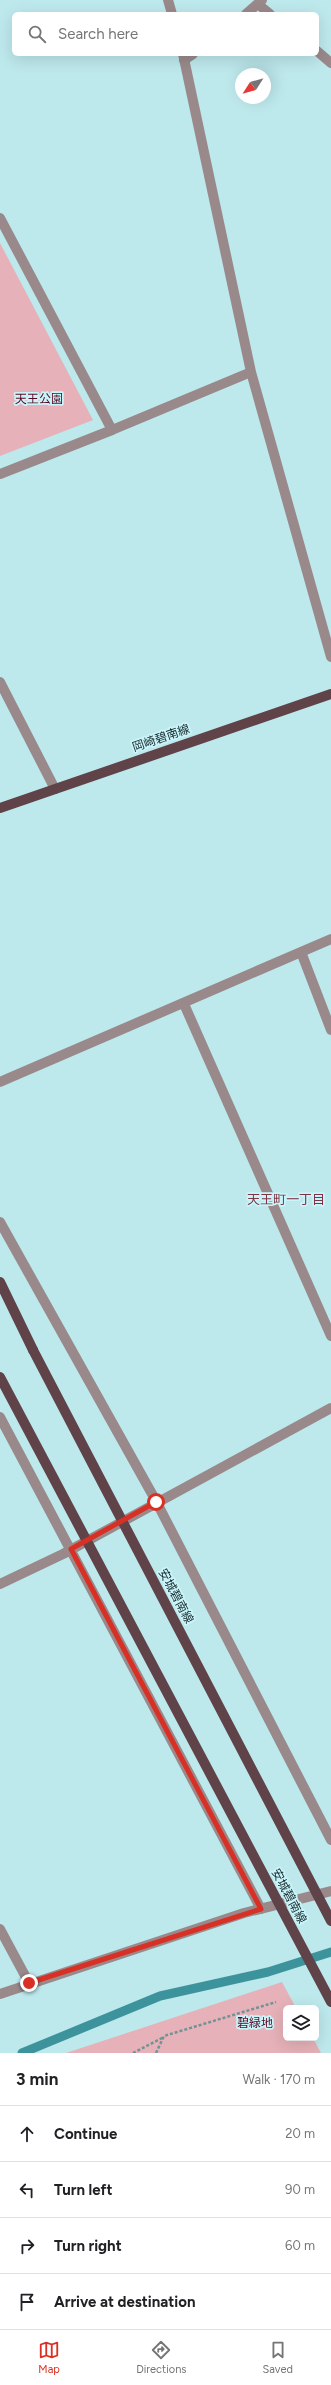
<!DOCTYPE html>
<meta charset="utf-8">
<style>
body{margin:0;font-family:Figtree,"Noto Sans JP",sans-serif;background:#f6f6f6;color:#202124}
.controls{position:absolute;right:12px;bottom:12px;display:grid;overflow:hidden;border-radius:6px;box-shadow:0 4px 16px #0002}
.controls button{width:36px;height:36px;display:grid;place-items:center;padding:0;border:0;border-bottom:1px solid #e0e0e0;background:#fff;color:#202124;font:20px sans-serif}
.compass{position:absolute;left:235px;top:68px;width:36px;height:36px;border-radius:50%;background:#fff;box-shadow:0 4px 16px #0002;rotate:234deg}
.stop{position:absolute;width:12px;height:12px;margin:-9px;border:3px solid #d93025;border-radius:50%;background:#fff}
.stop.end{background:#d93025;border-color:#fff;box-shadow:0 1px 4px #0008}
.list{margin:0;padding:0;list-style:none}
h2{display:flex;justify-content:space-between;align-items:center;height:52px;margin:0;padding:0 16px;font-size:17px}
h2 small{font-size:13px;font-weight:400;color:#757577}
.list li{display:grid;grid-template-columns:26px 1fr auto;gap:12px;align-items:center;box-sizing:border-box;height:56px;padding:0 16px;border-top:1px solid #e0e0e0}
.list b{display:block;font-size:15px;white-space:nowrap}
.list em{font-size:13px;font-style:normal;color:#757577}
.icon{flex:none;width:22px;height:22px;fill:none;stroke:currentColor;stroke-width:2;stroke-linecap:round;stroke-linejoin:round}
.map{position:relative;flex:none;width:331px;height:2053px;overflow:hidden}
.search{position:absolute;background:#fff;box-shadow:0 4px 16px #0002;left:12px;right:12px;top:12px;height:44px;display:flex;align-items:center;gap:10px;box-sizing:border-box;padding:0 14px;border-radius:6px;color:#757577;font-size:15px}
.sheet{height:276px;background:#fff}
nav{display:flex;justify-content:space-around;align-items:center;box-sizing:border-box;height:56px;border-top:1px solid #e0e0e0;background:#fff;font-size:11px;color:#757577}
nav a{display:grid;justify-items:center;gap:2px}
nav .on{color:#d93025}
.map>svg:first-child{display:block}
.green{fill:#e6b1b9}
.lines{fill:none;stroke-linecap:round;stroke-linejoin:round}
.stream{stroke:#3d939c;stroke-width:9}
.path{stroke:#729295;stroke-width:2.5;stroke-dasharray:3 2;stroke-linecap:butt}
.minor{stroke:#99898b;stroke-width:10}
.tertiary{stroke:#99898b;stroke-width:10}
.primary{stroke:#5f4348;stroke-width:10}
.primary-bridge{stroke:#5f4348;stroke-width:10}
.route{stroke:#d93025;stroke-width:5}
.labels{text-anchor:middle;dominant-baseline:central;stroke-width:3.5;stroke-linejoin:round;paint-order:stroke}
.park-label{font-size:12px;fill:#5a0924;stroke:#c9f5fa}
.street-label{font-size:12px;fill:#192a2c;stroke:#c9f5fa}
.neighbourhood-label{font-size:13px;fill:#7d3545;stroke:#c9f5fa}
</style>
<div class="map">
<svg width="331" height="2053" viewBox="0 0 331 2053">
<rect width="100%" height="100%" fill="#bde8ec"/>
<path class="green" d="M0,243L93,420L0,456Z
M282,1982L296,2008H286V2038H313L321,2053H66Z"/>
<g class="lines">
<path class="stream" d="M22,2053L160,1996L268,1972L331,1952"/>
<path class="path" d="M133,2053L164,2037
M156,2053L164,2036L276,2002"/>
<path class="minor" d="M259,5L270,14
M246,14L262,0
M317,51L331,63
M184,60L193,54
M0,474L112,430
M0,682L55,789
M301,952L331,1030
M184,1004L331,1336
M0,1082L331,939
M0,1222L156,1501L331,1840
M0,1417L261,1909
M0,1584L63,1554L331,1408
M0,1929L29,1983
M0,1994L244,1913L331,1891"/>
<path class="tertiary" d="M168,0L172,14
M183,54L251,372L331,657
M0,218L112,430L251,372"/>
<path class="primary" d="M0,808L331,694
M0,1282L33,1350"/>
<path class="primary-bridge" d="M33,1350L331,1921
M0,1377L331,2002"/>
</g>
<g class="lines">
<path class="route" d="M29,1983L261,1909L71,1549L156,1502"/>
</g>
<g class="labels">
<g class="park-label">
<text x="39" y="399">天王公園</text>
<text x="255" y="2023">碧緑地</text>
</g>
<g class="street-label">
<text transform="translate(161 738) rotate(-19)">岡崎碧南線</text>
<text transform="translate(176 1596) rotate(62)">安城碧南線</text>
<text transform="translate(289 1896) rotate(62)">安城碧南線</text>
</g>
<g class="neighbourhood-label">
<text x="286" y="1199">天王町一丁目</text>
</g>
</g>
</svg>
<div class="controls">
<button><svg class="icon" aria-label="layers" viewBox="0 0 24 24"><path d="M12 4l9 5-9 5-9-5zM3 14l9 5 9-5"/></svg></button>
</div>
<svg class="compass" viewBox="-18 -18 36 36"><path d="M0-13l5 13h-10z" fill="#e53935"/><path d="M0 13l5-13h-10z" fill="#757577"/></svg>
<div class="stop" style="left:156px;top:1502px"></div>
<div class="stop end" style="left:29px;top:1983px"></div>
<div class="search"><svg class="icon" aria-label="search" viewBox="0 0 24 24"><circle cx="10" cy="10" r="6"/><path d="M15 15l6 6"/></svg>Search here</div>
</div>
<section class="sheet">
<h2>3 min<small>Walk · 170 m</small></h2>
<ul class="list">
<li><svg class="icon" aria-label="ahead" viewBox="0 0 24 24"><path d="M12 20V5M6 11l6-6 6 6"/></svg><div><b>Continue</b></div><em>20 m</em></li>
<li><svg class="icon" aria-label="left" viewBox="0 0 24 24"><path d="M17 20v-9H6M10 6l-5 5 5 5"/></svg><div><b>Turn left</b></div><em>90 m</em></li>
<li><svg class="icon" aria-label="right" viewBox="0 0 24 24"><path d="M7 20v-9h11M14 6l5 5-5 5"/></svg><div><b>Turn right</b></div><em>60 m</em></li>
<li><svg class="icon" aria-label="arrive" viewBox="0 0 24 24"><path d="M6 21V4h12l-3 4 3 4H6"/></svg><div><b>Arrive at destination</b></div></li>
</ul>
</section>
<nav>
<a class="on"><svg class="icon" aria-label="map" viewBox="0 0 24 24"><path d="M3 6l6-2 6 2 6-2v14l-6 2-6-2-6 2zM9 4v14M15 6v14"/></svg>Map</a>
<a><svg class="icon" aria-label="directions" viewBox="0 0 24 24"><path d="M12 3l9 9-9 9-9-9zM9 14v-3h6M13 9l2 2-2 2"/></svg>Directions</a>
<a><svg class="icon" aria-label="saved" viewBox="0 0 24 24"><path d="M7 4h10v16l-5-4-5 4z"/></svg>Saved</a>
</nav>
